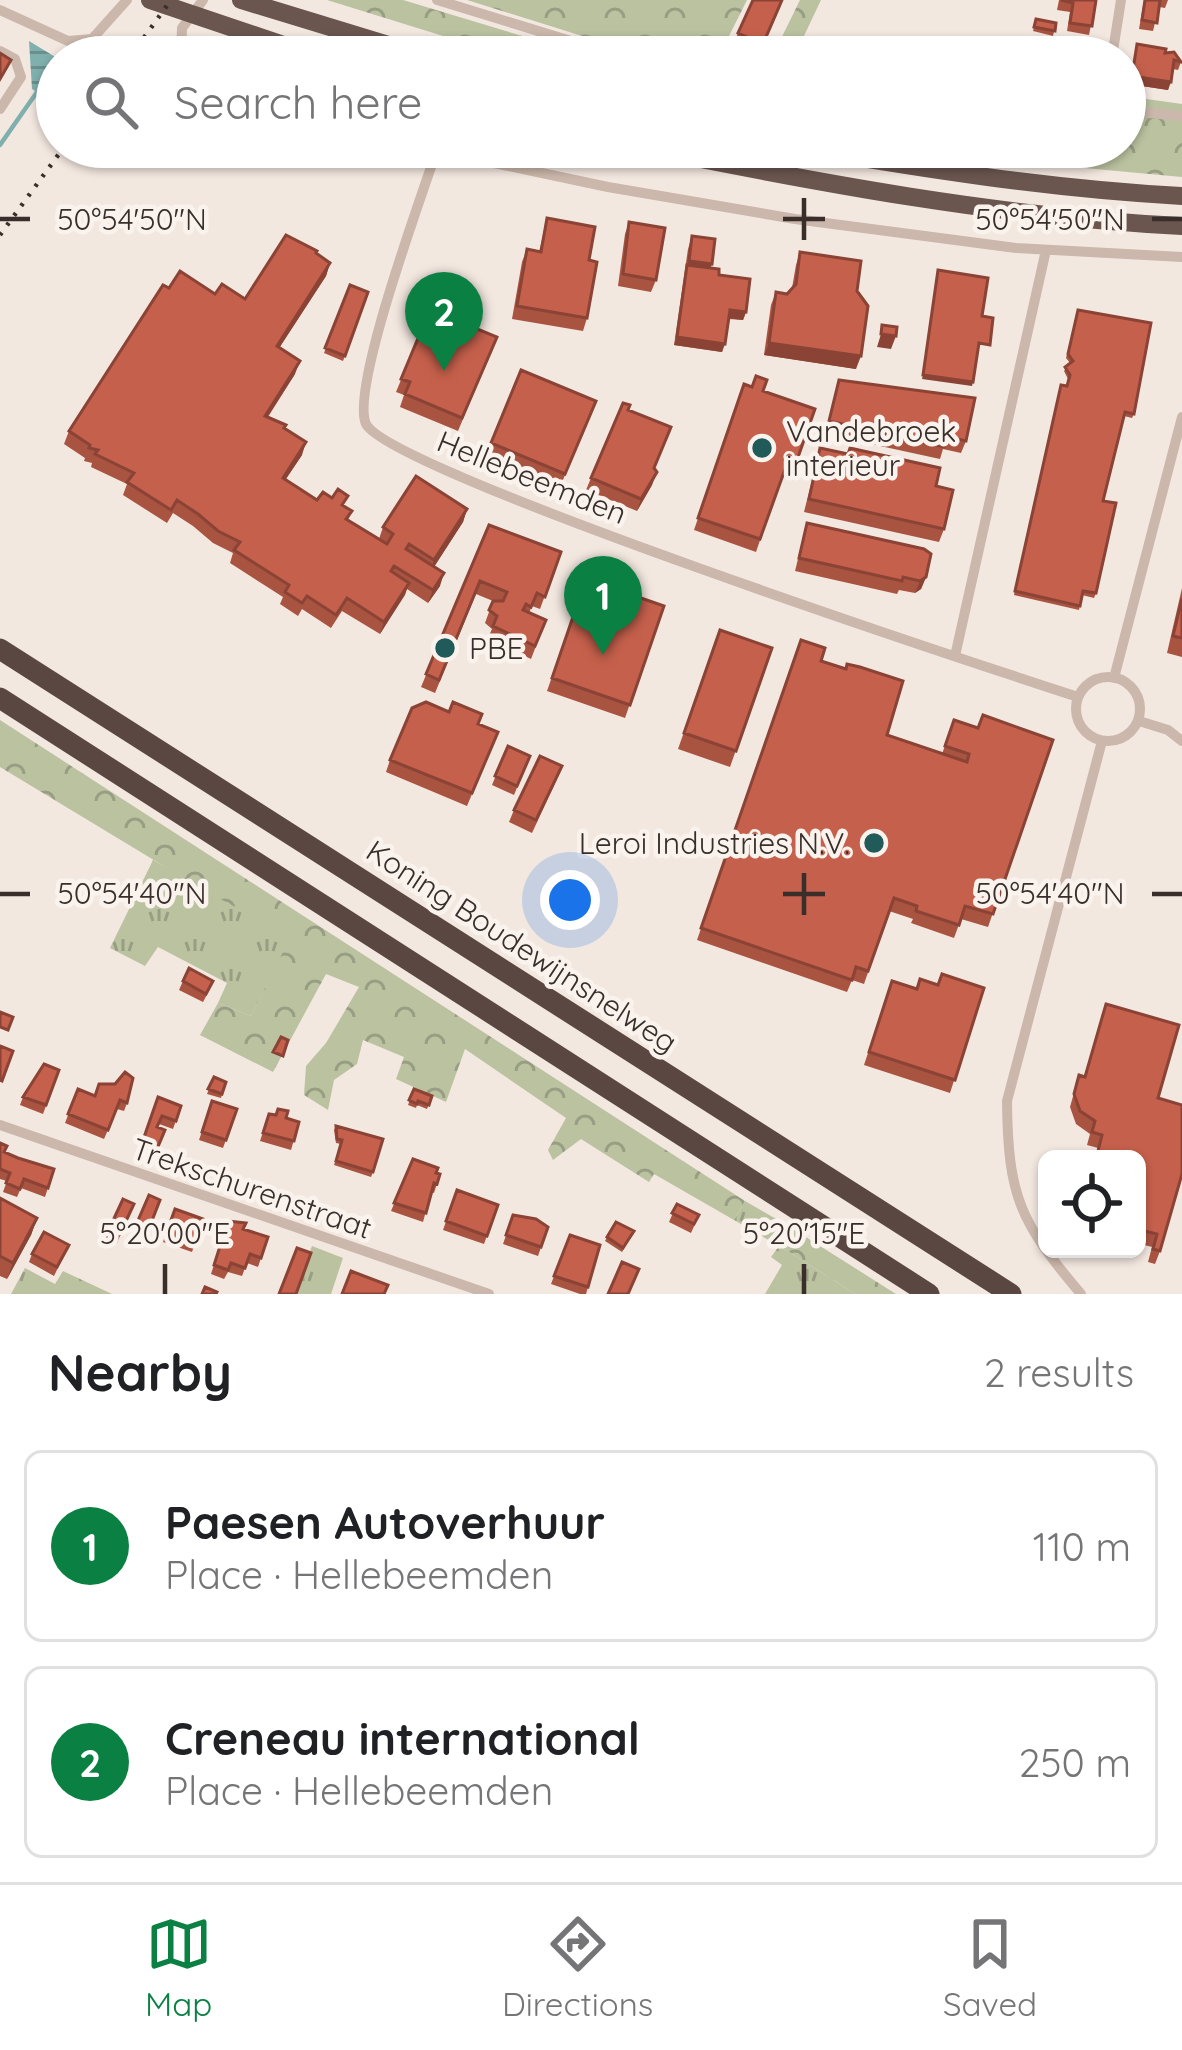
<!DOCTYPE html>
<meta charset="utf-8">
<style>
body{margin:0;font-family:Quicksand,sans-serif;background:#f6f6f6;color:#202124}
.controls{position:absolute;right:36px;bottom:36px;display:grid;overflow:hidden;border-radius:18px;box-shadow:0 3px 9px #0004}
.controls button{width:108px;height:108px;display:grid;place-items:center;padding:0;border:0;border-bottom:3px solid #e0e0e0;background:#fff;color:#202124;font:60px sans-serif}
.you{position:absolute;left:570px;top:900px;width:42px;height:42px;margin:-30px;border:9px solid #fff;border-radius:50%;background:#1a73e8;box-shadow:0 0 0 18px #1a73e833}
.badge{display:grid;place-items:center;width:78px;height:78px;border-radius:50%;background:#0b8043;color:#fff;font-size:39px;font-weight:700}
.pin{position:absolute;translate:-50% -99px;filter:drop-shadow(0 3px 6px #0008)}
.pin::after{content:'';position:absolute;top:63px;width:42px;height:36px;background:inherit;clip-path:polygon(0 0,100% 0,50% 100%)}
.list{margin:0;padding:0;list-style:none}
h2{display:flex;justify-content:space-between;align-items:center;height:156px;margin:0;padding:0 48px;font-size:51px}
h2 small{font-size:39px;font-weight:400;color:#757577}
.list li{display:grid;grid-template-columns:78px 1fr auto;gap:36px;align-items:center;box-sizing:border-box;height:192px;margin:0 24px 24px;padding:0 24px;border:3px solid #e0e0e0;border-radius:18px}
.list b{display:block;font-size:45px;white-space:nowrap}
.list p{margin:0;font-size:39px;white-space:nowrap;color:#757577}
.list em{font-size:39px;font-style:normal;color:#757577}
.icon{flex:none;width:66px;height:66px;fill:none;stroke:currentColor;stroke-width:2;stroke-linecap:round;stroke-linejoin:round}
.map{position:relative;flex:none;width:1182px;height:1294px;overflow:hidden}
.search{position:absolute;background:#fff;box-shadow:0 3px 9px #0004;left:36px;right:36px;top:36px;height:132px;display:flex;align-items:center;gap:30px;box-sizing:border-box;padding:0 42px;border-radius:66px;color:#757577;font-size:45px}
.sheet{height:588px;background:#fff}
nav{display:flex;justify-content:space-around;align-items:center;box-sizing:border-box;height:168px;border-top:3px solid #e0e0e0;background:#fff;font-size:33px;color:#757577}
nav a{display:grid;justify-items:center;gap:6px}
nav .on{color:#0b8043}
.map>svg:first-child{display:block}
.grass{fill:url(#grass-tufts)}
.forest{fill:url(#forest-crowns)}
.water{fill:url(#water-rules)}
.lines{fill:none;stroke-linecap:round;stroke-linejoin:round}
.stream{stroke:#7fb0ae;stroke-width:4.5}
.minor{stroke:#cbb7ab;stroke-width:10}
.trunk{stroke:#6a564f;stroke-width:18}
.motorway{stroke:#5a4742;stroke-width:21}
.rail{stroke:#392e2a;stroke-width:4.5;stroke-dasharray:3 9;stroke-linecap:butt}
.wall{fill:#a95341}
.shaded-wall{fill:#8a4335}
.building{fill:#c5604c;stroke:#8a4335;stroke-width:3}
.ticks{fill:none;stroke:#392e2a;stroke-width:4.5}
.poi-dot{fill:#205b5a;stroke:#faf3ed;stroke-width:4.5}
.labels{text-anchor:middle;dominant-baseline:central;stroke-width:9;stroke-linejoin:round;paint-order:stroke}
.poi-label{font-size:30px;fill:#392e2a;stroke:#faf3ed;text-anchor:start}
.street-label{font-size:30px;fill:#392e2a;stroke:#faf3ed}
.ticks-label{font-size:30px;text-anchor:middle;fill:#392e2a;stroke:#faf3ed;stroke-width:9;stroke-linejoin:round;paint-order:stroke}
</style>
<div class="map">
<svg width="1182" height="1294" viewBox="0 0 1182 1294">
<defs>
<pattern id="grass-tufts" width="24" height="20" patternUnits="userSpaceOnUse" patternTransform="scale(3)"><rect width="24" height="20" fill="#bac2a0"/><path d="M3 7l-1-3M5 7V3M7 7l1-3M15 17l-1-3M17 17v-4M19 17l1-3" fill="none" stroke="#989e83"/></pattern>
<pattern id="forest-crowns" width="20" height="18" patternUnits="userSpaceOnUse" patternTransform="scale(3)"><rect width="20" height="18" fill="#bac2a0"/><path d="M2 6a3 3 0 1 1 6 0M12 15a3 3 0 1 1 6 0" fill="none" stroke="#989e83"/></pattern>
<pattern id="water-rules" width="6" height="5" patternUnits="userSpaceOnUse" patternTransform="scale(3)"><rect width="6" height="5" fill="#7fb0ae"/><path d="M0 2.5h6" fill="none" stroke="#69908e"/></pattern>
</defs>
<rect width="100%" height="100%" fill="#f3e8e0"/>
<path class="grass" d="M153,860L292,936L251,1016L218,1003L227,983L158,947L145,966L110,948Z
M745,1201L790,1227L780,1246L855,1294H765L782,1265L771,1257L779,1246L734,1220Z
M312,1246L343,1258L331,1294H293Z
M25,1268L55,1284L63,1271L112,1294H11Z"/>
<path class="forest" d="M327,0H403L592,57H511Z
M467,0H747L725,44L743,55L649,57Z
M800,0H821L794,57H772Z
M1125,96L1182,104V177L1007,161L1019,147H1125Z
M0,720L745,1201L734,1220L654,1174L649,1182L581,1139L553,1160L548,1150L566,1118L465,1049L446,1102L396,1079L404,1057L363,1040L357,1064L334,1080L328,1110L304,1095L306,1066L326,1043L359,987L326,974L273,1072L200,1035L218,1003L251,1016L291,936L205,891L0,767Z
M790,1227L896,1294H855L780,1246Z"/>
<path class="water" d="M29,41L57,58V70L41,95L32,89Z"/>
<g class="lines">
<path class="stream" d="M0,145L37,92"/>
<path class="minor" d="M437,0L623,57
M0,10L68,41L92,39L127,0
M0,51L15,59L21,77L0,109
M181,57L182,28L203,0
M1112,57L1121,0
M1125,111L1182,116
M418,147L608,187L795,219L1016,248L1182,257
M436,152C422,196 350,389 366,424C390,472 989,668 1078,697
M955,656L1046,250
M1076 709a32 32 0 1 1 64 0a32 32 0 1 1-64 0Z
M1114,678L1182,417
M1139,721L1168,730L1182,741
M0,1125L489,1294
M1081,1294C1020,1222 1008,1197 1007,1101L1102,741"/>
<path class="trunk" d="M150,0L319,57
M241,0L428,57
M640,147C820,183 999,217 1182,226
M795,147C924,169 1051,189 1182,196"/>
<path class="motorway" d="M0,649L1011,1294
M0,698L929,1294"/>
<path class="rail" d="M130,57L171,0
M0,235L64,147"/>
</g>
<path class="wall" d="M782,0L758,56L733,46L738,33Z
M1059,0H1096L1089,35L1067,31L1070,12L1057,10Z
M1144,0H1168L1165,8L1159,7L1153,31L1139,29Z
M1036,19L1056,23L1053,36L1033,31Z
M1137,44L1165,53L1181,62L1178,70L1173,69L1168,90L1129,84Z
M547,218L589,260L587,318L583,331L512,319L522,262L527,249L539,252Z
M629,222L656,280L651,292L618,286L625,234Z
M692,236L710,268L719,275L746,312L743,320L729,319L722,352L674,345L688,249Z
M800,252L857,291L856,369L764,355L771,305L776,292L787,294L792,288L796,265Z
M316,253L330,263L326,276L279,348L295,374L268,417L284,428L302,455L285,480L317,500L344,506L352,511L348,520L379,539L383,527L467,509L463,522L434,567L440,586L428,603L407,589L380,634L342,611L331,628L302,609L298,616L280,604L283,597L230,563L233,553L213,543L193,526L173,513L167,523L123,495L127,484L91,467L92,463L84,461L85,458L64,444L69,431L169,288L245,299Z
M350,285L368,292L343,361L324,353Z
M1078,310L1134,414L1132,418L1124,416L1103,501L1096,593L1094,598L1082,595L1079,610L1014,595L1060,389L1067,386L1068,379L1064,371L1070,363L1066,358Z
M426,319L497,337L458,431L400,407L404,395L396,392Z
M521,370L596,401L560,487L486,456Z
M839,380L966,441L961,453L943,449L940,459L825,434Z
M744,384L815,409L791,476L783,473L756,552L694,530Z
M628,410L655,469L652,485L637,511L586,490L591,478Z
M820,448L936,486L944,529L939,542L804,512Z
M807,523L926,577L921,589L915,593L899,590L897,594L795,571Z
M489,525L561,552L540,609L532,606L529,613L546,620L531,659L488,638L492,629L485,623L493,601L476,594L435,693L421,687Z
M586,579L664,606L625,718L547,691Z
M1182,588V657L1167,653Z
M720,630L772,648L730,767L678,749Z
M801,640L887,735L942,754L954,720L978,728L1053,740L988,927L961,919L954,938L911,923L913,919L889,911L864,984L852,980L847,992L697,940Z
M479,724L498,732L467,806L386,772L390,760Z
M508,746L530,756L514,795L492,785Z
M557,779L532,833L509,822L514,810Z
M183,981L210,989L203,1002L179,990Z
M892,981L917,989L938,985L984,988L950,1093L864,1065Z
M1106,1004L1158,1098L1160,1251L1155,1264L1148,1262L1152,1247L1137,1243V1159H1095L1098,1148L1087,1145L1090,1134L1076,1124L1070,1107L1079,1075L1084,1077Z
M59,1070L43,1114L20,1105L23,1097Z
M214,1077L226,1082L221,1098L207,1094Z
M78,1089L95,1096L127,1103L124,1111L117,1109L104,1139L65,1123Z
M414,1089L432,1096L427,1109L417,1105L416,1108L408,1105Z
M158,1097L181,1106L173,1129L159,1124L158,1127L165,1130L154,1157L139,1152Z
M212,1101L237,1109L223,1148L199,1140Z
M269,1114L299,1122L291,1150L260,1141Z
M336,1126L373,1172L371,1177L334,1165L341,1144L336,1143L334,1130Z
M0,1143L4,1152L18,1158L54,1169L45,1197L21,1188L17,1197L3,1192L7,1181L0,1179Z
M413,1159L440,1174L434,1193L431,1192L423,1222L391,1211Z
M457,1190L498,1205L484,1244L443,1230Z
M149,1195L160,1200L145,1240L133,1234Z
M0,1198L37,1218L31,1235L7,1279L0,1276Z
M134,1204L117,1243L106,1238L109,1229Z
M677,1204L699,1215L691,1233L669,1222Z
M175,1209L203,1219L192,1252L163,1242Z
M513,1215L548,1227L538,1256L503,1244Z
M228,1221L243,1229L268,1237L258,1267L247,1263L242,1276L228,1272L224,1279L211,1274Z
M634,1231L622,1252L605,1241L607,1237Z
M570,1235L600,1245L586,1294H580L551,1284Z
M69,1245L54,1276L29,1262L32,1254Z"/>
<path class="shaded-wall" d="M1132,76L1171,82L1168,90L1129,84Z
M689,261L712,264L707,277L687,265Z
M330,263L326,276L272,359L277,346Z
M730,310L746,312L743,320L727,318Z
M881,334L896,336L891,349L877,347Z
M677,337L725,344L722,352L674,345Z
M769,343L861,356L856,369L764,355Z
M300,361L295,374L260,428L265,416Z
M923,375L973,382L972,386L922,379Z
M306,442L302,455L278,491L283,478Z
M657,472L652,485L637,511L641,499Z
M467,509L463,522L430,573L434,560Z
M444,573L440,586L428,603L433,590Z
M926,577L921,589L915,593L920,581Z
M409,583L405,595L380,634L384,622Z
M37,1218L31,1235L7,1279L13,1263Z"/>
<path class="building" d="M753,0H782L763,44L738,33Z
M1061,0H1096L1092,26L1070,23L1073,3Z
M1145,0H1160L1157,23L1142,20Z
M1036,19L1056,23L1055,31L1034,27Z
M1137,44L1166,49L1165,53L1174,52L1181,62L1174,60L1171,82L1132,76Z
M0,53L11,60L0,79Z
M547,218L595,227L589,260L597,262L587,318L517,306L527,249L541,252Z
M629,222L665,228L656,280L623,274Z
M286,235L317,251L316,253L330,263L277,346L300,361L265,416L286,425L284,428L306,442L283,478L317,500L323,492L332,498L338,489L348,496L342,505L352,511L346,519L387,544L393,534L383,527L416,476L467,509L434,560L409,544L406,549L444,573L433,590L394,566L391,571L409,583L384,622L347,598L336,615L307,596L302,603L285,592L289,585L234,550L240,542L218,531L198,514L177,500L171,510L127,482L134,473L95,454L98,450L89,448L90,445L69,431L163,285L169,288L180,271L215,294L222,284L245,299Z
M692,236L715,239L712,264L689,261Z
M800,252L861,261L857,291L868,306L861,356L769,343L776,292L787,294L796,284Z
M687,265L719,269V275L750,279L746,312L730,310L725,344L677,337Z
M938,270L988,278L982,316L993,318L990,345L979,343L973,382L923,375Z
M350,285L368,292L345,356L325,348Z
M1078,310L1151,323L1134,414L1125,412L1103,501L1116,503L1096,593L1083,591L1080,606L1015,591L1061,385L1067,386L1070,375L1065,367L1073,361L1068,354Z
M438,313L497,337L462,418L405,394L410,382L401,379L426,319L435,321Z
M882,325L897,327L896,336L881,334Z
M521,370L596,401L565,474L491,443Z
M756,376L767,380L763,391L815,409L796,463L788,461L760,539L698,518L744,384L752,387Z
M839,380L975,398L966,441L946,436L944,447L829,421Z
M623,403L630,405L628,410L671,427L654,468L657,472L641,499L591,478Z
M820,448L848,454L850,448L940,468L936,486L953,490L944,529L809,499Z
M807,523L924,549L931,554L926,577L920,581L903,577L902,581L799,558Z
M489,525L561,552L545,597L537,593L531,607L526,604L523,610L546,620L535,646L493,626L497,616L489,610L493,601H503L507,592L480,581L439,680L426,674Z
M586,579L664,606L630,705L552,678Z
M1182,598V638L1173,636Z
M720,630L772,648L736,751L684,733Z
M801,640L825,648L821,661L846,669L847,664L860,667L903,681L887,735L967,762L969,754L945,746L954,720L978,728L983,715L1053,740L993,914L965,906L959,925L916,911L917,906L894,898L868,971L856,967L852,980L701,928Z
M426,702L449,712L453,702L482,714L478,724L498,732L472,793L390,760L412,708Z
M508,746L530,756L517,786L495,776Z
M540,756L562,766L536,820L514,810Z
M189,968L213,981L206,994L183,981Z
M942,974L984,988L955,1080L869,1052L892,981L917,989L920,979L938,985Z
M1106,1004L1179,1025L1158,1098L1182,1105V1174L1160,1251L1153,1249L1157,1234L1137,1229V1159H1096L1102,1135L1092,1132L1095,1121L1080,1111L1074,1094L1079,1075L1085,1077Z
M0,1012L13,1017L8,1030L0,1027Z
M281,1037L288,1040L283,1056L273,1052Z
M0,1046L13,1051L2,1081L0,1080Z
M44,1064L59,1070L46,1105L23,1097Z
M125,1072L133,1078L127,1103L120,1100L108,1130L68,1114L78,1089L95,1096L99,1084H115Z
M214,1077L226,1082L222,1094L208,1089Z
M414,1089L432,1096L429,1105L418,1101L417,1104L409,1100Z
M158,1097L181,1106L176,1121L162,1116L157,1127L165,1130L157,1149L142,1143Z
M212,1101L237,1109L226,1140L202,1132Z
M278,1109L288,1111L286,1118L299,1122L294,1141L263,1133L269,1114L276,1115Z
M336,1126L383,1139L373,1172L336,1161L342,1140L337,1139Z
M0,1143L7,1146L4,1152L18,1158L54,1169L48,1188L24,1179L20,1189L6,1183L10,1173L0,1169Z
M413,1159L438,1168L436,1173L440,1174L437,1184L434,1183L426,1213L394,1203Z
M457,1190L498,1205L487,1236L446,1221Z
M149,1195L160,1200L148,1231L136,1225Z
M0,1198L37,1218L13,1263L0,1256Z
M123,1199L134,1204L120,1234L109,1229Z
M677,1204L699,1215L694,1224L672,1213Z
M175,1209L203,1219L195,1244L166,1234Z
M513,1215L536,1219L548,1227L541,1247L506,1235Z
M228,1221L246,1223L243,1229L268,1237L261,1258L250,1254L245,1268L231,1263L228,1270L214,1265Z
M616,1222L634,1231L623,1248L607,1237Z
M44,1232L69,1245L57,1267L32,1254Z
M570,1235L600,1245L588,1287L554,1276Z
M297,1248L311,1253L296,1294H279Z
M622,1262L639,1269L628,1294H608Z
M351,1271L388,1285L384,1294H342Z
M205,1287L217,1292L216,1294H202Z"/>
<path class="ticks" d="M804,198V240M0,219H30M783,219H825M1152,219H1182M804,873V915M0,894H30M783,894H825M1152,894H1182M165,1264V1294M804,1264V1294"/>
<g class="poi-dot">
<circle cx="762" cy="448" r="12"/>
<circle cx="445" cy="648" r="12"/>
<circle cx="874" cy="843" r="12"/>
</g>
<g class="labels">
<g class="poi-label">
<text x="786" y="431">Vandebroek<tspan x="786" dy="34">interieur</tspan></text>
<text x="469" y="648">PBE</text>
<text x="850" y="843" text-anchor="end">Leroi Industries N.V.</text>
</g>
<g class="street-label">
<text transform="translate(532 477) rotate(22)">Hellebeemden</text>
<text transform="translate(522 946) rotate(33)">Koning Boudewijnsnelweg</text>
<text transform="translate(252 1188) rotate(19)">Trekschurenstraat</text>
</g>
</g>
<g class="ticks-label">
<text x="132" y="230">50°54'50"N</text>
<text x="1050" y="230">50°54'50"N</text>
<text x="132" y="904">50°54'40"N</text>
<text x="1050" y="904">50°54'40"N</text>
<text x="165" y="1244">5°20'00"E</text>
<text x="804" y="1244">5°20'15"E</text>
</g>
</svg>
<div class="controls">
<button><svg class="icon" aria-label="locate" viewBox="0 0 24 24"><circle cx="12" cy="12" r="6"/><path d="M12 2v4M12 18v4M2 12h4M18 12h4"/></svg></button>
</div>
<div class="you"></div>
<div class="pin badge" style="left:603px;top:655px">1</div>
<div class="pin badge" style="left:444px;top:371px">2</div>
<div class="search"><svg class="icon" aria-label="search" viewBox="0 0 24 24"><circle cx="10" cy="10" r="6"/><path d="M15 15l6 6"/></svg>Search here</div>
</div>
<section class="sheet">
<h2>Nearby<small>2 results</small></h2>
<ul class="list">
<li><span class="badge">1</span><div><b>Paesen Autoverhuur</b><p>Place · Hellebeemden</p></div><em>110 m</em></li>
<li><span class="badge">2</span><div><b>Creneau international</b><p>Place · Hellebeemden</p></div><em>250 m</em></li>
</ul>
</section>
<nav>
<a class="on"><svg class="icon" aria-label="map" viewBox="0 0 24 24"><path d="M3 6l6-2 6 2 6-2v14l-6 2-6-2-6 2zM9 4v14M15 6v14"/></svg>Map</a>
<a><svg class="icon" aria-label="directions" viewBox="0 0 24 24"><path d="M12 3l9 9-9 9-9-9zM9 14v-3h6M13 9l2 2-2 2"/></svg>Directions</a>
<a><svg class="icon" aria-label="saved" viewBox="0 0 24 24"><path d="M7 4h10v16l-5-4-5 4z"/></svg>Saved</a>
</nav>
